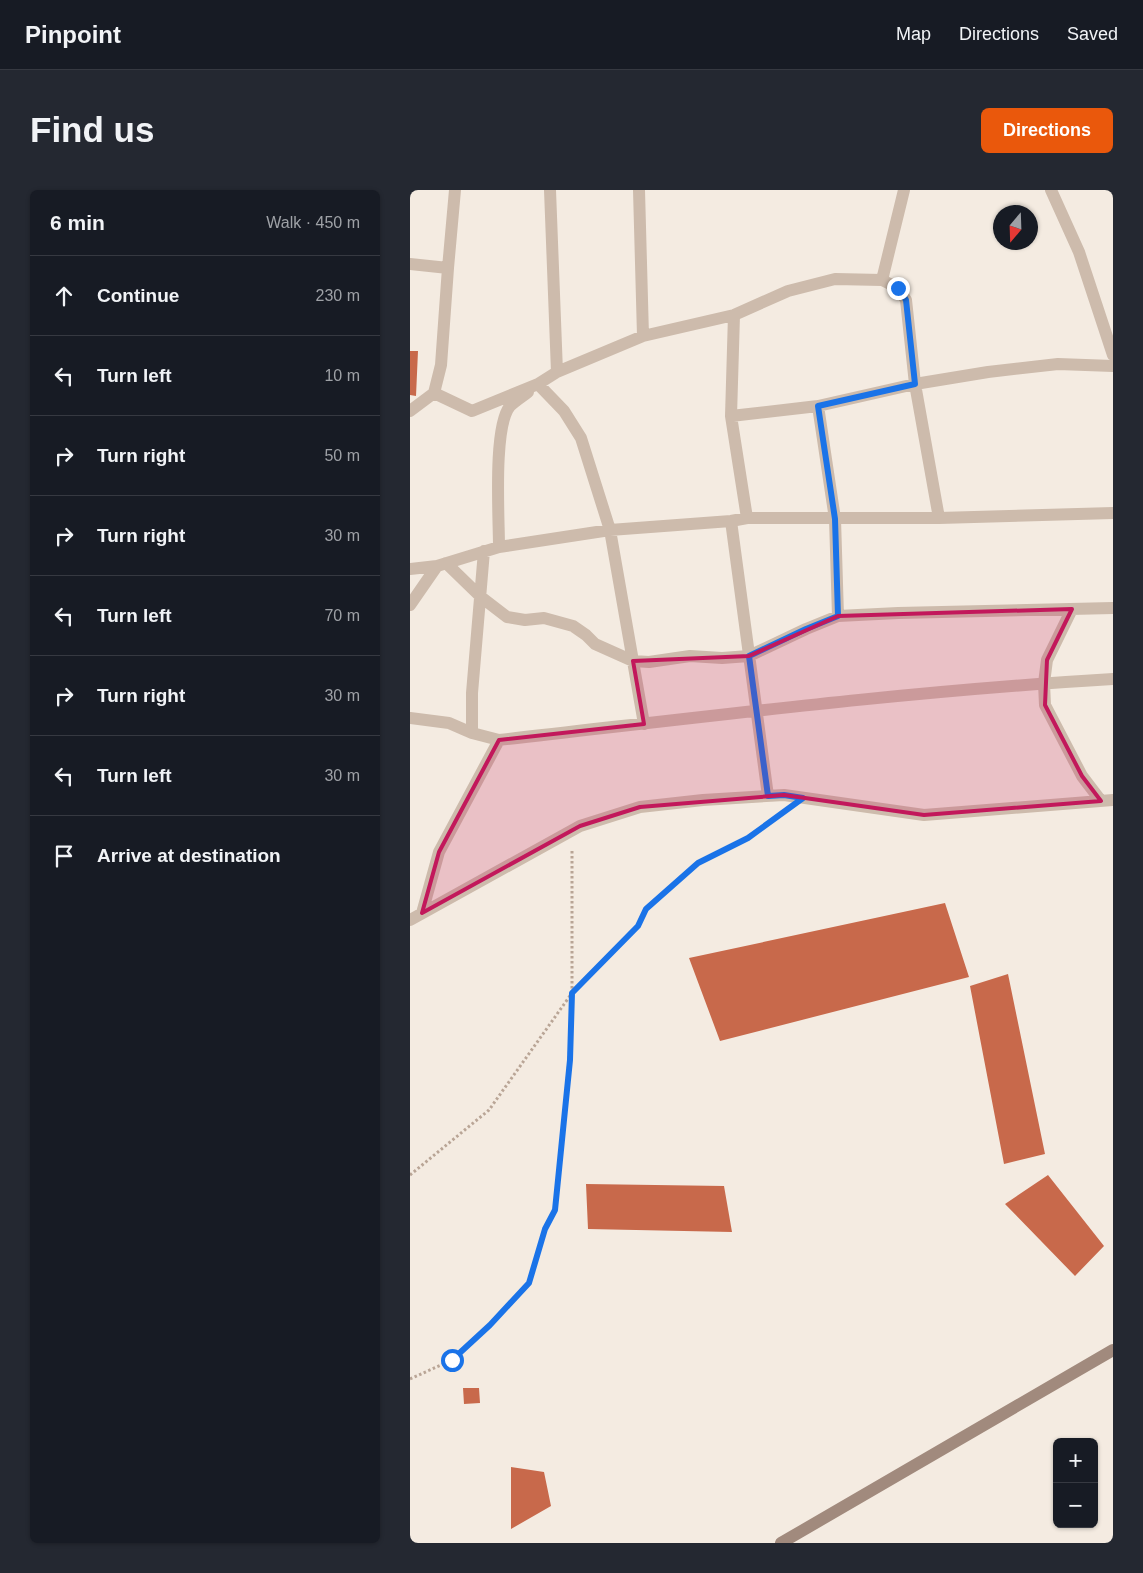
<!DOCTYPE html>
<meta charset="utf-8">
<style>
body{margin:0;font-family:Arial,sans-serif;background:#242831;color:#f1f3f6}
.controls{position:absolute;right:15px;bottom:15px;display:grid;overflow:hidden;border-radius:8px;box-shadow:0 1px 4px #0004}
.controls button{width:45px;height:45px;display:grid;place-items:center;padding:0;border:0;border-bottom:1px solid #363941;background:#171b24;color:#f1f3f6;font:25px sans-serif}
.compass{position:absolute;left:583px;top:15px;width:45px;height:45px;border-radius:50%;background:#171b24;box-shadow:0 1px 4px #0004;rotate:199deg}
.stop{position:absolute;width:15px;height:15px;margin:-11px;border:4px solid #1a73e8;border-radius:50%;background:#fff}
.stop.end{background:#1a73e8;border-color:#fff;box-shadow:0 1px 5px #0008}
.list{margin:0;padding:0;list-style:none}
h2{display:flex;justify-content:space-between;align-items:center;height:65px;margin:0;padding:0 20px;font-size:21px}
h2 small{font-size:16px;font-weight:400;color:#9ea1a6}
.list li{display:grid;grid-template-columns:32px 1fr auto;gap:15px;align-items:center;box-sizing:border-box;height:80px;padding:0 20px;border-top:1px solid #363941}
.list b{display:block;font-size:19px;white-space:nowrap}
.list em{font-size:16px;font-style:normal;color:#9ea1a6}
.icon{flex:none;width:28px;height:28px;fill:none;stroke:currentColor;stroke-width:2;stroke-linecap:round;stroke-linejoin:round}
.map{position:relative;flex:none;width:703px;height:1353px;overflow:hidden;border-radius:8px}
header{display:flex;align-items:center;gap:30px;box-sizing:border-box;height:70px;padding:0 25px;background:#171b24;border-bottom:1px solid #363941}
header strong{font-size:24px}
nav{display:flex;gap:28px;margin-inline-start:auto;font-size:18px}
.intro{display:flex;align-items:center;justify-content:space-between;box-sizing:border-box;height:120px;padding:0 30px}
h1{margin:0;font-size:35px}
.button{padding:12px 22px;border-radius:8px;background:#ea580c;color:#fff;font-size:18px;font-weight:700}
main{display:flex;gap:30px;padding:0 30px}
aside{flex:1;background:#171b24;border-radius:8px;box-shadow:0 1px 4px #0004}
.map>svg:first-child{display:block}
.building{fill:#c8694b}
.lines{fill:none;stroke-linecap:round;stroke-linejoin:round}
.path{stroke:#b9a596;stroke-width:3;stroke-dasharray:2.5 2.5;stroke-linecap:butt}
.street{stroke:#cdbbac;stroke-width:12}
.secondary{stroke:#a18a7d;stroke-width:12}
.route{stroke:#1a73e8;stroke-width:6}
.marked{fill:#c2185b;fill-opacity:0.2;stroke:#c2185b;stroke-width:4;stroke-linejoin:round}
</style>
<header>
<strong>Pinpoint</strong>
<nav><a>Map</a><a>Directions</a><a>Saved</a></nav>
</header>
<div class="intro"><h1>Find us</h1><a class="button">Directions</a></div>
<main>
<aside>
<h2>6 min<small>Walk · 450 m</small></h2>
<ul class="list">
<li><svg class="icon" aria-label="ahead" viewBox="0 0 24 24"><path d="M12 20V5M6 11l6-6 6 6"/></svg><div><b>Continue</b></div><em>230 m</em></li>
<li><svg class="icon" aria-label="left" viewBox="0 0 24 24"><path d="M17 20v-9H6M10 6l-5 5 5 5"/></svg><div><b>Turn left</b></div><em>10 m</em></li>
<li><svg class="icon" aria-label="right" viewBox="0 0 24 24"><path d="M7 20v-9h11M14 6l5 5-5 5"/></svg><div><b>Turn right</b></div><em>50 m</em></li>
<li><svg class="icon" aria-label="right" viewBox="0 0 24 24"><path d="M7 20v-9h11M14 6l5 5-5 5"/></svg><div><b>Turn right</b></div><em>30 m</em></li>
<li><svg class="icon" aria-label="left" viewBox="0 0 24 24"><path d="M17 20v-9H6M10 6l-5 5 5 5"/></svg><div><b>Turn left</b></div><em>70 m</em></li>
<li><svg class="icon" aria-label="right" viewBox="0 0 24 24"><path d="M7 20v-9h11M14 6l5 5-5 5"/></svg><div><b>Turn right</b></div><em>30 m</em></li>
<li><svg class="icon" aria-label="left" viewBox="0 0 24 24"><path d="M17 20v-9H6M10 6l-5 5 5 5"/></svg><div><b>Turn left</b></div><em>30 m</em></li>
<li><svg class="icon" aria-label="arrive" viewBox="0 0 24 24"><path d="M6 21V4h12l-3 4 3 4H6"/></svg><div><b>Arrive at destination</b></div></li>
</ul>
</aside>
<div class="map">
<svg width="703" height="1353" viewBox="0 0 703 1353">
<rect width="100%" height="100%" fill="#f4ebe1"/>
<path class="building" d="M0,161H8L6,206L0,205Z
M535,713L559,787L310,851L279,768Z
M598,784L635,964L594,974L560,796Z
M638,985L694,1056L665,1086L595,1014Z
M176,994L314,996L322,1042L178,1039Z
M53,1198H69L70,1213L54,1214Z
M101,1277L134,1282L141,1316L101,1339Z"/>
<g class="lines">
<path class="path" d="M0,985L79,920L162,803L229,736L236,719L288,673L338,648L373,622
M0,1189L42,1170L80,1135L119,1093L135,1039L145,1020L159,870L162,803V659"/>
<path class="street" d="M140,0L147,182
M229,0L233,146
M641,0L669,62L703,165
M0,74L38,78L31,175L24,203L62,221L128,194L147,182L233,146L324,125L378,101L425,89L472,90L488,98L496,110L505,194L529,328
M38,78L45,0
M472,90L494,0
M324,125L321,226L337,328
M128,194L154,221L171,248L200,340L234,534
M408,216L425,329L428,426
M0,221L24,203
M321,226L408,216L505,194L578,182L648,174L703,176
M321,331L358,606
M89,357C89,327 83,237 100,216C105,211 113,206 118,202
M36,373L71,407L97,427L115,430L134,428L163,436L176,445L185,454L223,471L239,472L280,466L312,468L339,466L396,439L428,426L488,423L703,418
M0,379L27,376L89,357L200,340L321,331L337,328H529L703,323
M0,415L27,376
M662,419L637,470L634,493L635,515L672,586L691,611
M0,528L39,533L62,543L89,550C294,527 498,501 703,489
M62,543V503L74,361
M12,723L29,662L89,550
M0,730L170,636L230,617L293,610L374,605L514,625L703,610"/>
<path class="secondary" d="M371,1353L703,1160"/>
</g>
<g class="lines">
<path class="route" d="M42,1170L80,1135L119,1093L135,1039L145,1020L160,870L162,803L228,736L236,719L288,673L338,648L393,608L374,605L358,606L339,466L396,439L428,426L425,329L408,216L505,194L496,110L488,98"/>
</g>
<path class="marked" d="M662,419L637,470L635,515L672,586L691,611L514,625L374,605L230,617L170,636L12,723L29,662L89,550L234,534L223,471L339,466L428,426Z"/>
</svg>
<div class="controls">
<button>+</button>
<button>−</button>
</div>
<svg class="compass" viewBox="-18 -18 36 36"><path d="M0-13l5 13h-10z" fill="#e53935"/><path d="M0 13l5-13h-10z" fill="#9ea1a6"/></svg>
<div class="stop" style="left:42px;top:1170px"></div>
<div class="stop end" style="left:488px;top:98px"></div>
</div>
</main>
